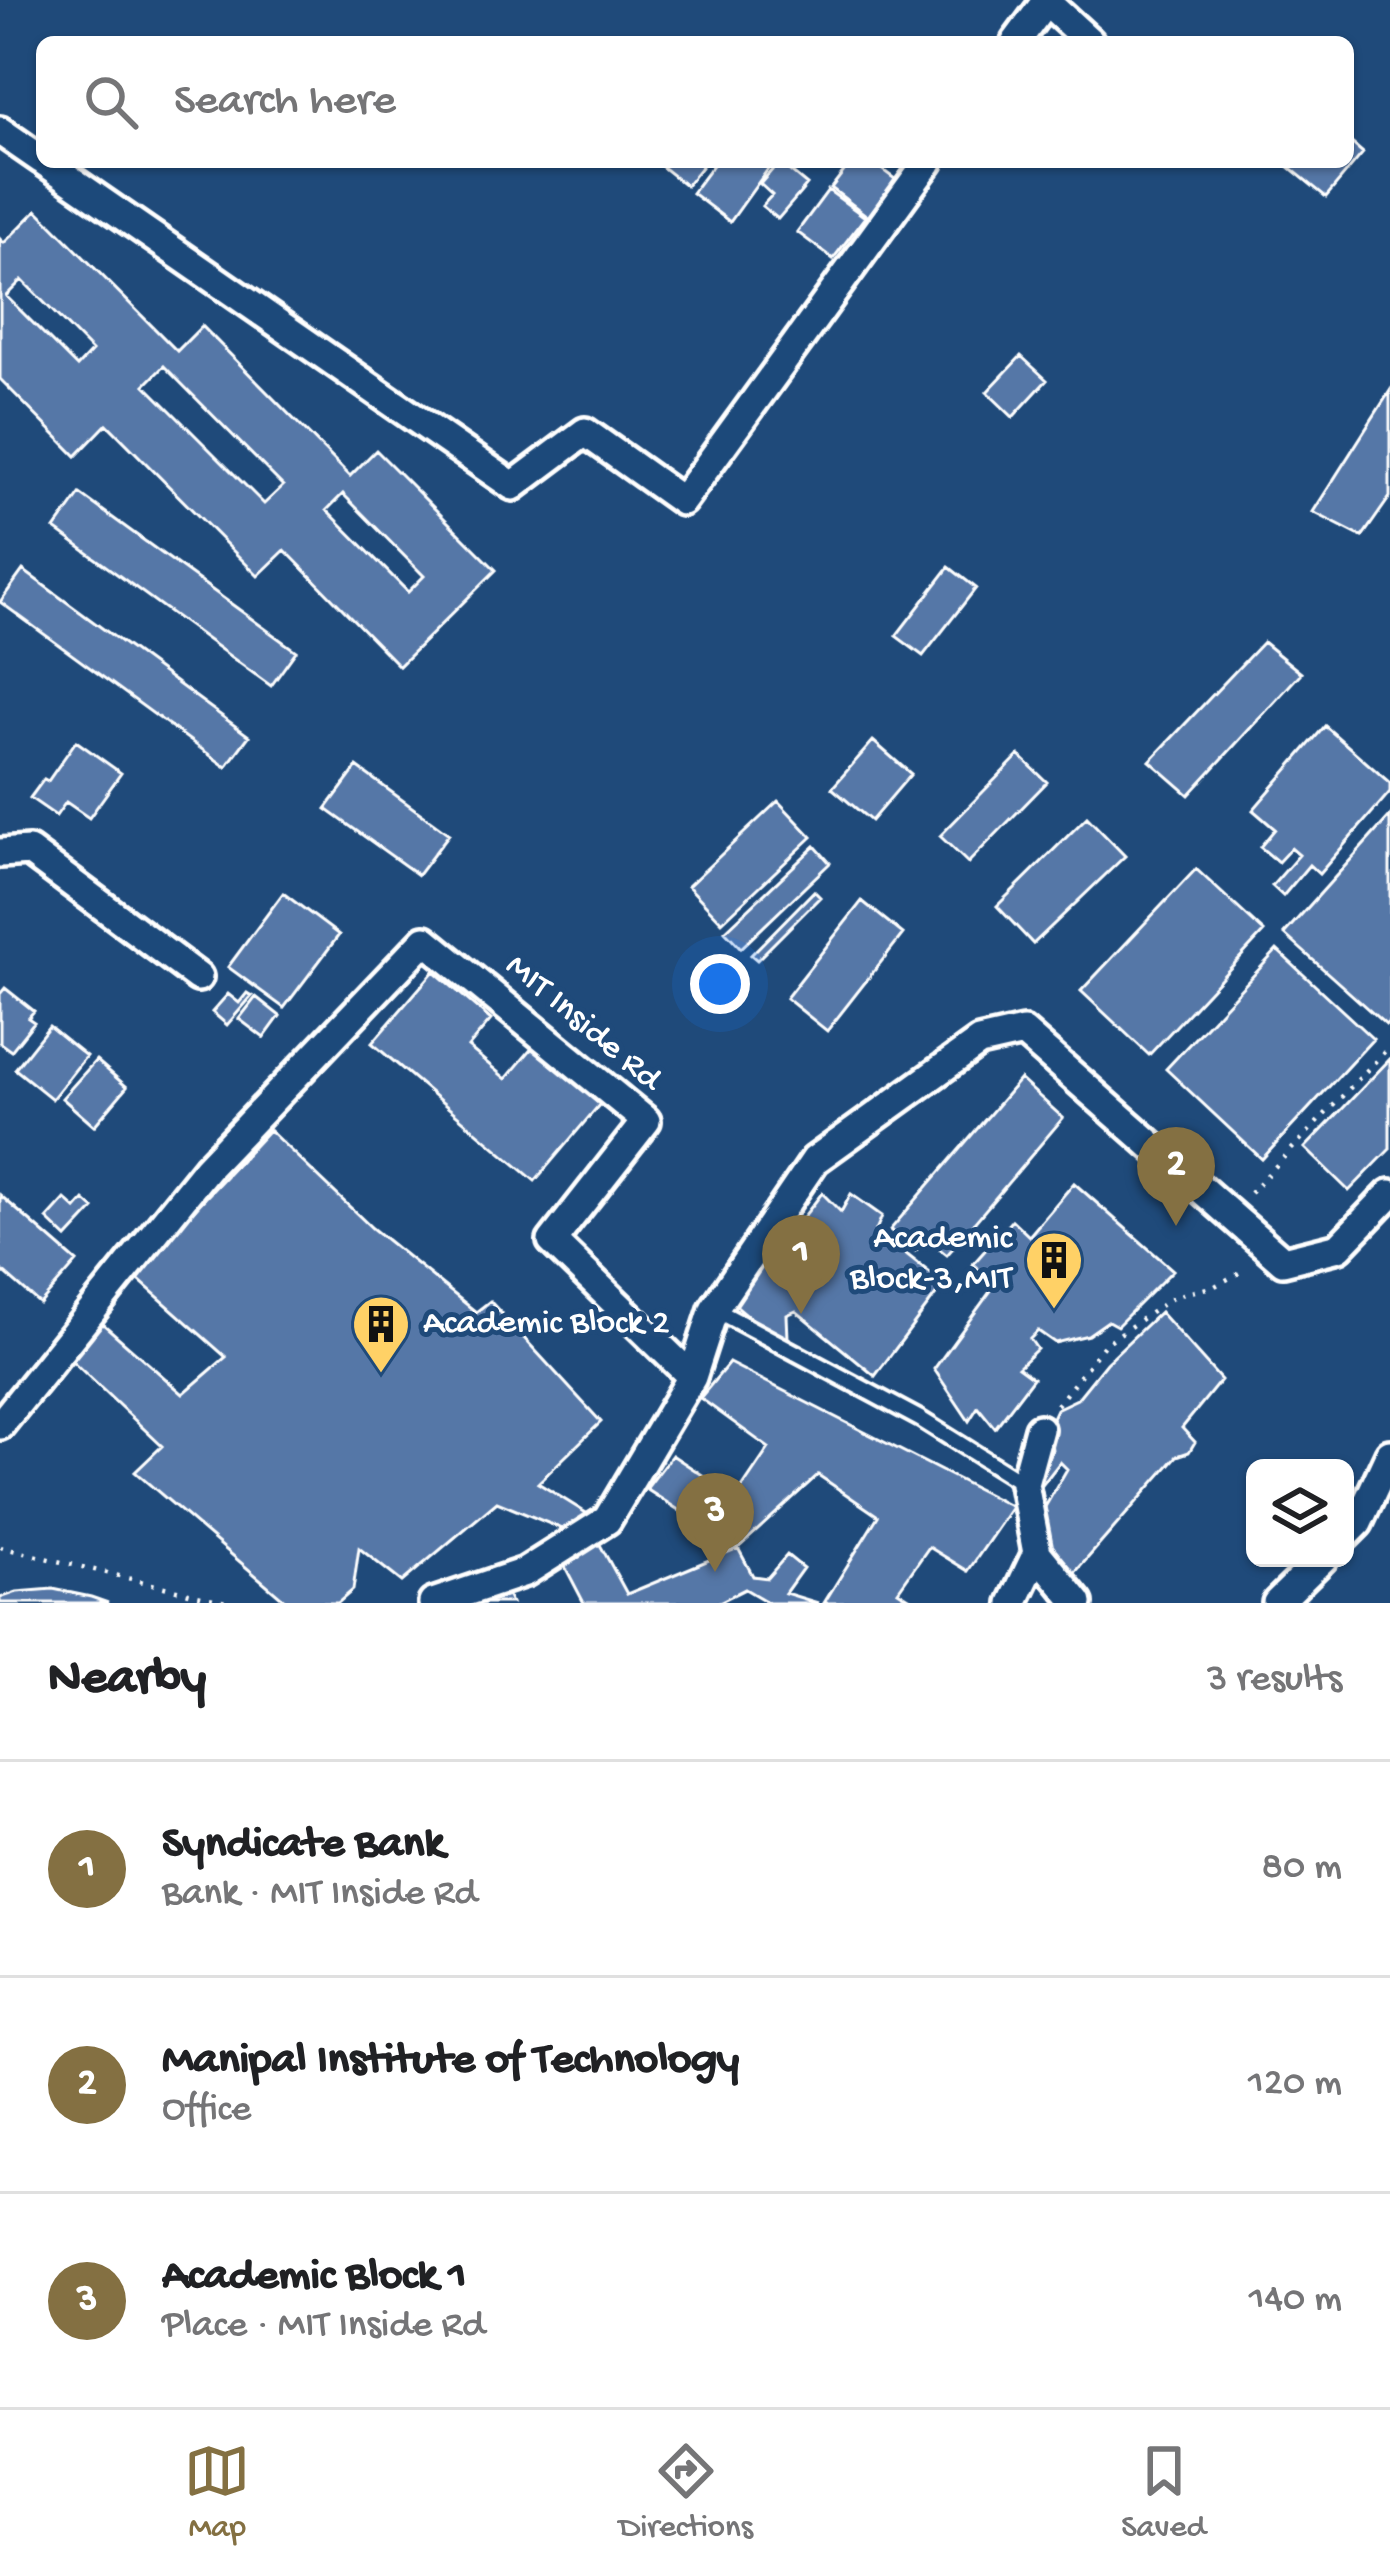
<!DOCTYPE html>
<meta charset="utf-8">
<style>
body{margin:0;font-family:"Gochi Hand",sans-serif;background:#f2f2f2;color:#202124}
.controls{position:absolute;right:36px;bottom:36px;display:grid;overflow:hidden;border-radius:18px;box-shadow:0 3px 9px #0004}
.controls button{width:108px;height:108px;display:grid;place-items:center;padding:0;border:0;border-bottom:3px solid #e0e0e0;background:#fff;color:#202124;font:60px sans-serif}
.you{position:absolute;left:720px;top:984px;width:42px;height:42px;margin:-30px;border:9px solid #fff;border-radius:50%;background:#1a73e8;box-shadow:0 0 0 18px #1a73e833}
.badge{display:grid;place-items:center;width:78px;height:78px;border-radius:50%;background:#847042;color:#fff;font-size:39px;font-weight:700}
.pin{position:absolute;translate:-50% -99px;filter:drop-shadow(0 3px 6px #0008)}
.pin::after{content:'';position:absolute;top:63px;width:42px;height:36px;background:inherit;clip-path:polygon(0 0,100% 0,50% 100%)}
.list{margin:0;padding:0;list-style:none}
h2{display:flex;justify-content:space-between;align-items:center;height:156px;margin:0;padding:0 48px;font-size:51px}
h2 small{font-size:39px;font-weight:400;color:#757577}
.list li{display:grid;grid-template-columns:78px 1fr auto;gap:36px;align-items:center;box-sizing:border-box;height:216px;padding:0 48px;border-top:3px solid #e0e0e0}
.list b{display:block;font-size:45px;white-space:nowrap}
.list p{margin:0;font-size:39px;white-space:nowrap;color:#757577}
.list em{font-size:39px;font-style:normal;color:#757577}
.icon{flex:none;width:66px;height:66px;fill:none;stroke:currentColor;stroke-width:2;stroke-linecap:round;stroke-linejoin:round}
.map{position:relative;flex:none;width:1390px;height:1603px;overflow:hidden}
.search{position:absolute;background:#fff;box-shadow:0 3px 9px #0004;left:36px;right:36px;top:36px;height:132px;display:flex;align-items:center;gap:30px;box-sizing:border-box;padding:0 42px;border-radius:18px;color:#757577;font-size:45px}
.sheet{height:804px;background:#fff}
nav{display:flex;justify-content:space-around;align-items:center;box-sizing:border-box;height:168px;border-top:3px solid #e0e0e0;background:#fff;font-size:33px;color:#757577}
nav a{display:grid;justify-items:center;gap:6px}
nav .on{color:#847042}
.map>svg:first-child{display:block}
.building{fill:#5577a7;stroke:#fff;stroke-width:3;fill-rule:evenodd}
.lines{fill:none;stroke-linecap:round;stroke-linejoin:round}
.lane-casing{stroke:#fff;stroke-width:22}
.street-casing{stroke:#fff;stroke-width:36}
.path{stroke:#fff;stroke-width:4.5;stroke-dasharray:3 9;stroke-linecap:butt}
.lane{stroke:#1f4a7a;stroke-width:14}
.street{stroke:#1f4a7a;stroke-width:27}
.labels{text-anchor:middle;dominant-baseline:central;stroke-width:10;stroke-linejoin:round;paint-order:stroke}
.street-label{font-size:36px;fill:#fff;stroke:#1f4a7a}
.poi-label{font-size:36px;fill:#fff;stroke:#1f4a7a;text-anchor:end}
</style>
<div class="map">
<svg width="1390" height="1603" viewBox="0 0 1390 1603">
<rect width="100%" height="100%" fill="#1f4a7a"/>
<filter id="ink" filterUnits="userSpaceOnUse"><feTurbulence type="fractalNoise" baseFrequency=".00833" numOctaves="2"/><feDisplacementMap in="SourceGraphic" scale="24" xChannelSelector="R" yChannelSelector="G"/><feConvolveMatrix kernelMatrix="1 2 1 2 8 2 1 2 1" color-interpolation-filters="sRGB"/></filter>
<g filter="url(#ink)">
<path class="building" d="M1348,140L1363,153L1326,197L1283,162H1348Z
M656,162H705L686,186Z
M715,162H773L730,222L692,193Z
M779,162L807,185L778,219L762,206L772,195L760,184Z
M851,162H872L899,182L871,219L831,188Z
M828,190L865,217L833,259L797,232Z
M37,210L177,351L202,326L350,476L376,450L496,570L399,666L285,550L258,576L107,424L76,456L0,379V239L4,243ZM22,280L92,351L77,367L6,296ZM164,366L283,486L264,504L145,385ZM343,494L424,576L408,592L327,510Z
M1021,356L1047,380L1013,417L987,392Z
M1390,391V497L1362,537L1313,512Z
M80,494L296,651L271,686L55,529Z
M949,567L976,588L923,656L896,636Z
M23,570L249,736L226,767L0,602Z
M1263,642L1301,673L1189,795L1150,761Z
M1325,726L1390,783V792L1319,874L1309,865L1283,896L1272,886L1299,855L1291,848L1278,862L1260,847L1275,829L1253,810Z
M76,741L121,773L89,818L66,802L56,816L30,798L44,779L48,781Z
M873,741L911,774L871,821L832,788Z
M1019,755L1047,782L968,863L940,836Z
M357,767L449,834L418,875L326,809Z
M778,801L812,837L722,922L688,886Z
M1390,816V1020L1386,1025L1284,934Z
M1087,817L1125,856L1033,944L997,906Z
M815,846L830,863L741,948L725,931Z
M1196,869L1264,932L1149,1055L1081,991Z
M814,891L820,897L757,960L751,955Z
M283,893L339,935L284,1008L228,967Z
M862,901L903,934L827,1031L786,998Z
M1277,950L1373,1039L1262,1159L1166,1069Z
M434,971L491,1020L468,1047L506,1079L533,1047L600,1104L535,1181L372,1043Z
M5,988L34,1011L28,1018L34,1022L11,1051L0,1043V994Z
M247,993L252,996L227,1025L212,1012L228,994L239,1003Z
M256,997L280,1016L264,1038L239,1019Z
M49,1026L86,1056L52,1099L15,1069Z
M1390,1059V1149L1349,1191L1305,1148Z
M96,1060L127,1087L94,1126L62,1098Z
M1020,1079L1063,1118L947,1255L928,1240L915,1251L890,1230Z
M269,1130L372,1228L476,1312L490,1301L601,1422L538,1483L591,1516L572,1533L497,1502L402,1582L359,1548L353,1590L338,1603H288L135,1472L162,1446L65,1354L102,1323L183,1394L226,1357L133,1275Z
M1074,1183L1173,1270L1117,1326L1108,1321L1088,1335L1055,1343L1038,1331L1030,1339L1037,1349L1018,1367L1033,1378L995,1428L978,1407L969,1421L934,1369L995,1285L973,1264L1012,1220L1029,1236Z
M822,1193L841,1212L851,1194L882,1216L876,1230L944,1284L875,1376L796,1311L787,1315L788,1338H758L759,1325L732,1302L764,1260L771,1259Z
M0,1195L77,1262L40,1304L0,1269Z
M65,1199L76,1209L84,1200L94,1209L67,1238L47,1219Z
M1160,1312L1221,1380L1182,1428L1195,1442L1189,1452L1177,1456L1072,1576L1060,1569L1038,1519L1067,1469L1060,1462L1036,1493L1034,1488L1052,1450L1049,1424L1056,1409L1077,1399L1106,1363Z
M729,1363L1012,1507L968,1571L929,1547L898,1591L917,1603H824L878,1516L818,1475L738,1548L646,1489L672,1455L736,1497L769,1448L700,1398Z
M598,1541L627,1594L738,1548L753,1576L767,1578L787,1555L803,1568L785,1593L818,1603H769L745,1589L717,1603H584L560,1557Z
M53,1589L91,1597L108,1603H0V1598L17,1592Z
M507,1594L511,1603H458Z"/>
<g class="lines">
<g class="lane-casing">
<path id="lane" d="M714,1309L920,1419L1024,1484"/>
</g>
<g class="street-casing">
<path id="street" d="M1044,0L1090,42
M1016,42L1047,0
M0,131L42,160
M45,162L513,486L585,432L682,501L928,162
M0,853L29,851L198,977
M692,1377L714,1309L815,1160L979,1042L1023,1032L1283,1261L1339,1247L1390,1194
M0,1425L207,1168L425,940L646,1121L552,1241L692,1377L607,1520L525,1572L433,1603
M1345,1536L1358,1523L1390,1454
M1037,1553L1078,1603
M1013,1603L1037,1553L1024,1484L1039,1429
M1277,1603L1323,1558"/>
</g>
<path class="path" d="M1250,1193L1390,1046
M1057,1405L1105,1344L1175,1296L1215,1286L1247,1269
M0,1547L230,1603"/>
<use href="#lane" class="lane"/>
<use href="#street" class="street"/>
</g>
</g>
<defs>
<g id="building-pin" transform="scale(3)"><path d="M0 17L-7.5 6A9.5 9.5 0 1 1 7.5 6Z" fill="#ffd166" stroke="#1f4a7a"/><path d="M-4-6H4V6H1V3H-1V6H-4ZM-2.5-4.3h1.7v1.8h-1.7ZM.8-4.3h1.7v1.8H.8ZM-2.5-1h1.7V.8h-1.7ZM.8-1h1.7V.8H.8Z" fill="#111"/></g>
</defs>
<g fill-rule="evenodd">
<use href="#building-pin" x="1054" y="1260"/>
<use href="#building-pin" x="381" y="1324"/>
</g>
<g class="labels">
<g class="street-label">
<text transform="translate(582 1024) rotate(40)">MIT Inside Rd</text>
</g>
<g class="poi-label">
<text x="1012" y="1239">Academic<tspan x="1012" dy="41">Block-3,MIT</tspan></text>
<text x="423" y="1324" text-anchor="start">Academic Block 2</text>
</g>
</g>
</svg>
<div class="controls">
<button><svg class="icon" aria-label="layers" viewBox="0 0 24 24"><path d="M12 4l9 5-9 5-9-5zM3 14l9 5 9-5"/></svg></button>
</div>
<div class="you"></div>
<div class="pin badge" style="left:801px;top:1314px">1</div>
<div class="pin badge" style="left:1176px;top:1226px">2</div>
<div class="pin badge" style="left:715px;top:1572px">3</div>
<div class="search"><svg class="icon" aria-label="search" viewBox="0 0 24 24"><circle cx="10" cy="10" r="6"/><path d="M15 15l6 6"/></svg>Search here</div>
</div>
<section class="sheet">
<h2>Nearby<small>3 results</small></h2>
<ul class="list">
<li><span class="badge">1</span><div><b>Syndicate Bank</b><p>Bank · MIT Inside Rd</p></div><em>80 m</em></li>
<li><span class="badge">2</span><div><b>Manipal Institute of Technology</b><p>Office</p></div><em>120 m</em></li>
<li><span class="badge">3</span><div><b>Academic Block 1</b><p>Place · MIT Inside Rd</p></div><em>140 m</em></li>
</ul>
</section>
<nav>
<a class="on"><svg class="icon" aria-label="map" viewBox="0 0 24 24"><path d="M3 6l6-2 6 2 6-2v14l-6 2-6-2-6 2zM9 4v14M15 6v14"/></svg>Map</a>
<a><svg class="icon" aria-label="directions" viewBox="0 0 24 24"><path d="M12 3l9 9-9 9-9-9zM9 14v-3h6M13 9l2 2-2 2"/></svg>Directions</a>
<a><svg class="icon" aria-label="saved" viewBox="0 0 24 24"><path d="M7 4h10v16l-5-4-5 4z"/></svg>Saved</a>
</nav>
